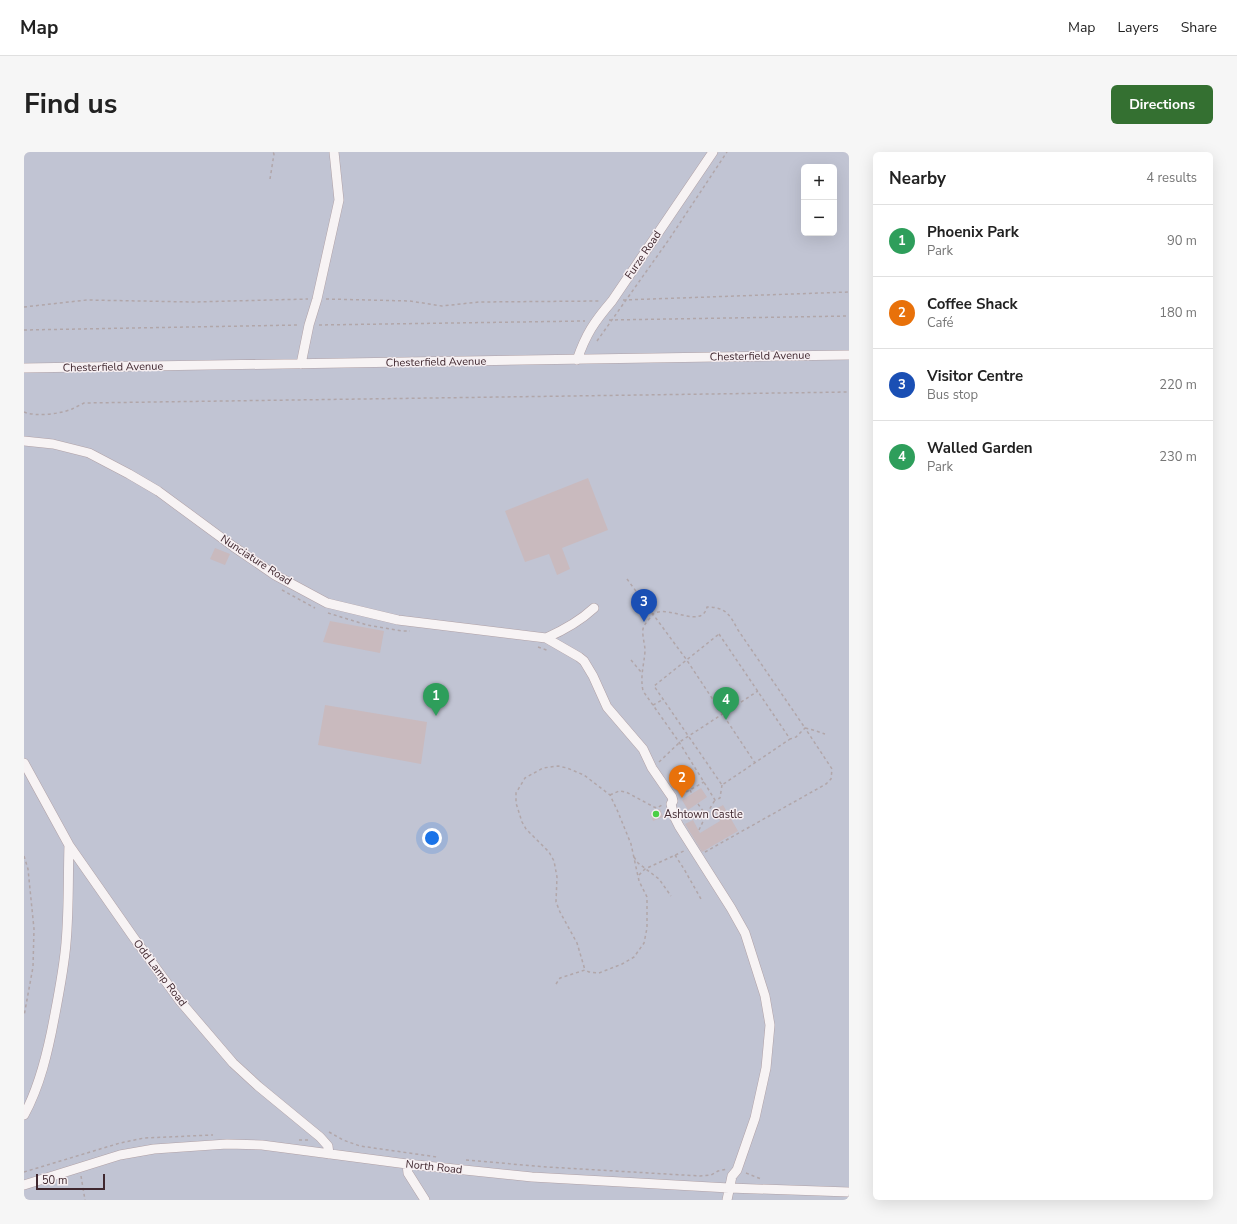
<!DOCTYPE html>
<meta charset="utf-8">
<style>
body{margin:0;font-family:"Nunito Sans",sans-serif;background:#f6f6f6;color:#222}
.controls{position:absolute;right:12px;top:12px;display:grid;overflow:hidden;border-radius:6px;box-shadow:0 4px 16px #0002}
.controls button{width:36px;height:36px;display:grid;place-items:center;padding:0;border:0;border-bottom:1px solid #e0e0e0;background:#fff;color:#222;font:20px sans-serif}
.scale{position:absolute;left:12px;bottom:10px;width:69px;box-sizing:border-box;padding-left:4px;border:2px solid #40282f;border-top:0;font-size:11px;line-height:14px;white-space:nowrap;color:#40282f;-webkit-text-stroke:3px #f6eff2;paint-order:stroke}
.you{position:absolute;left:408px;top:686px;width:14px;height:14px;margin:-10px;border:3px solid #fff;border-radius:50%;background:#1a73e8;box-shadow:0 0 0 6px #1a73e833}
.badge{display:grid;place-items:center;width:26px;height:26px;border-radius:50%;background:#347031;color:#fff;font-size:13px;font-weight:700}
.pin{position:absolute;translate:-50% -33px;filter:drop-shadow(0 1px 2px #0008)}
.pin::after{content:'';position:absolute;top:21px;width:14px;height:12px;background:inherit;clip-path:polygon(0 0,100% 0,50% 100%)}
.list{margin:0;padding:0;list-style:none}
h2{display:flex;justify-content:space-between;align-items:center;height:52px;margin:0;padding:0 16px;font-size:17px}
h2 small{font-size:13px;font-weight:400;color:#767676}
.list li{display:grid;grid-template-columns:26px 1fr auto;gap:12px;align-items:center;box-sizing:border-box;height:72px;padding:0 16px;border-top:1px solid #e0e0e0}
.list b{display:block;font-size:15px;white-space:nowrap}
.list p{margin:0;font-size:13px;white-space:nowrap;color:#767676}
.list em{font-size:13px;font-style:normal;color:#767676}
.map{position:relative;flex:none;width:825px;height:1048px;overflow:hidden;border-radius:6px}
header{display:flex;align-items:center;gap:24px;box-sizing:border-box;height:56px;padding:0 20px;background:#fff;border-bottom:1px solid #e0e0e0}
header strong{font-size:19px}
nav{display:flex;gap:22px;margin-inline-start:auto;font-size:14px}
.intro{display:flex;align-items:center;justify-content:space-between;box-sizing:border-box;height:96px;padding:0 24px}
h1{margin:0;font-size:28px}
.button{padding:10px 18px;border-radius:6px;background:#347031;color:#fff;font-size:14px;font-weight:700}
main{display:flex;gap:24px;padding:0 24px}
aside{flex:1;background:#fff;border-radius:6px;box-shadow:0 4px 16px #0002}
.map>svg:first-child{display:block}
.green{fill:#c1c4d3;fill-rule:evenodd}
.building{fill:#c9babe}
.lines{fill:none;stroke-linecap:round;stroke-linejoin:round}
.minor-casing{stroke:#b0a1a6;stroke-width:10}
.path{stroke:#b1a6a9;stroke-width:1.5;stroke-dasharray:3 3;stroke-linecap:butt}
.minor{stroke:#f7f3f4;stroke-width:9}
.poi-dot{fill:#4bcf44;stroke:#f6eff2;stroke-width:1.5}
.labels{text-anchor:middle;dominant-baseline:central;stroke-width:3;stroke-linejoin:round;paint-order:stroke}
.street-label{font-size:11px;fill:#40282f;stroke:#f6eff2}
.poi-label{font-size:11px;fill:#40282f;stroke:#f6eff2;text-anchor:start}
</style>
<header>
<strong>Map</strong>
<nav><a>Map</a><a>Layers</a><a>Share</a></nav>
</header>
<div class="intro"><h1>Find us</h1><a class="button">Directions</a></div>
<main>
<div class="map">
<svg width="825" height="1048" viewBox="0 0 825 1048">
<rect width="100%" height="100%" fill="#e9e0e3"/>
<path class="green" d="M0,0H825V1048H0ZM780,15H810V81H780Z"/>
<path class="building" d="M564,326L584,378L538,396L546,417L533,423L525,402L501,410L481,359Z
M191,396L206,402L201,413L186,407Z
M306,469L360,479L356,501L299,490Z
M301,553L403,570L397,612L294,593Z
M677,636L683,645L664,658L658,648Z
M699,653L714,679L678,700L661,672L669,668L676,681L696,669L690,658Z
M636,657L639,665L629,669L626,661Z"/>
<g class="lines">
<g class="minor-casing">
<path id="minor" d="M553,208C562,182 570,170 588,149L689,0
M277,212L285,173L293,147L315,48L310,0
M0,216L825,203
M0,289L29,292L65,301L105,322L134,339L210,395L251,423L303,451L374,468L522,486C540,478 556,469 570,456
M522,486L555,505L560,509L569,524L583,555L619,597L628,616L648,645L649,649L647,652L650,664L655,674L707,756L721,781L741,844L746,873L742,916L731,966L713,1018L708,1024L703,1048
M0,611L45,693L110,786L156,849L209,911L234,934L296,985L304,994L305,1002
M0,963C16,934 24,899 30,867C35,841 40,816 42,791C45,758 44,725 45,693
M383,1012L384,1021L401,1048
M0,1033L96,1003L130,997L203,992L238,993L383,1012L508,1025L705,1036L825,1040"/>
</g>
<path class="path" d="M246,27L250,2L249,0
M302,147L386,149L418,154L455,150L575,149
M599,148L825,140
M0,155L63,148L169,150L284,147
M585,168L825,164
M295,173L561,169
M0,178L275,173
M573,189L646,86L703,0
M0,260C12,265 36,262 48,257C52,255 56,253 60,251L825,240
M603,427L662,507L731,611
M258,438L291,456
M304,461L343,473L378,479H386
M695,482L766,587L698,633L630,534Z
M514,495L525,499
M607,508L617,520
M629,553L638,548
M635,610L657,589L734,539
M698,633L696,646L691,648L655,590L619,539C616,523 620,514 621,499C621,492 618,484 619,477C620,473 622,471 625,467C627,465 628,462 631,461C647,454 678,477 683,455C702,455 706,463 714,478L781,576L789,578L801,582
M666,638L668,642
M586,643L595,639L602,640L630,655L633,656L638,653
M657,643L680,630
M674,652L682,663
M675,678L682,663L691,648
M681,700L802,632L807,627L808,617L781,576L772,585L766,587
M651,703L660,717L677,747
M0,704L4,717L10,777L9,815L0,864
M610,705L614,711L635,727L647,744
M615,723L621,717L660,699
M532,832L536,826L561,818L565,820L575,821L598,812L610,805L620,791L623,776V745L615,729L607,692L594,660L586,643L560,623L543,616L534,614L519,616L501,626L492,641V651L498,670L502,677L525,700L530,709L533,725L532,750L536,760L553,791L561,818
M305,980L319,988L336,994L413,1005
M275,988H285
M442,1008L523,1015L676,1024L687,1023L694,1019L703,1017
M0,1020L96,991L120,986L189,983
M722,1021L737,1027
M57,1024L61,1048"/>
<use href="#minor" class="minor"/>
</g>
<circle class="poi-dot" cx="632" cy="662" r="4"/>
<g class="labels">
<g class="street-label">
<text transform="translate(619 103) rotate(-56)">Furze Road</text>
<text transform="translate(736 204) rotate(-1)">Chesterfield Avenue</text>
<text transform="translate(412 210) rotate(-1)">Chesterfield Avenue</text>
<text transform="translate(89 215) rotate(-1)">Chesterfield Avenue</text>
<text transform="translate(232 408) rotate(33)">Nunciature Road</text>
<text transform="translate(136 821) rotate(53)">Odd Lamp Road</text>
<text transform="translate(410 1015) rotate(6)">North Road</text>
</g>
<g class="poi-label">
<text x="640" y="662">Ashtown Castle</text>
</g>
</g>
</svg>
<div class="controls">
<button>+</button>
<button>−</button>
</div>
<div class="scale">50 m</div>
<div class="you"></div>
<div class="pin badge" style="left:412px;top:564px;background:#2e9e5b">1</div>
<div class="pin badge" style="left:658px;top:646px;background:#e8710a">2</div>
<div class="pin badge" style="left:620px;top:470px;background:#1a4fb4">3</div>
<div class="pin badge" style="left:702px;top:568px;background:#2e9e5b">4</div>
</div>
<aside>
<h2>Nearby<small>4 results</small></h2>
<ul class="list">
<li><span class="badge" style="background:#2e9e5b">1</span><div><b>Phoenix Park</b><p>Park</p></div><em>90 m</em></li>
<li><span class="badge" style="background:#e8710a">2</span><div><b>Coffee Shack</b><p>Café</p></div><em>180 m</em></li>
<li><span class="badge" style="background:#1a4fb4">3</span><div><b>Visitor Centre</b><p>Bus stop</p></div><em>220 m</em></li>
<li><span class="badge" style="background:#2e9e5b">4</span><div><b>Walled Garden</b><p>Park</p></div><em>230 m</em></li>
</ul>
</aside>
</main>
